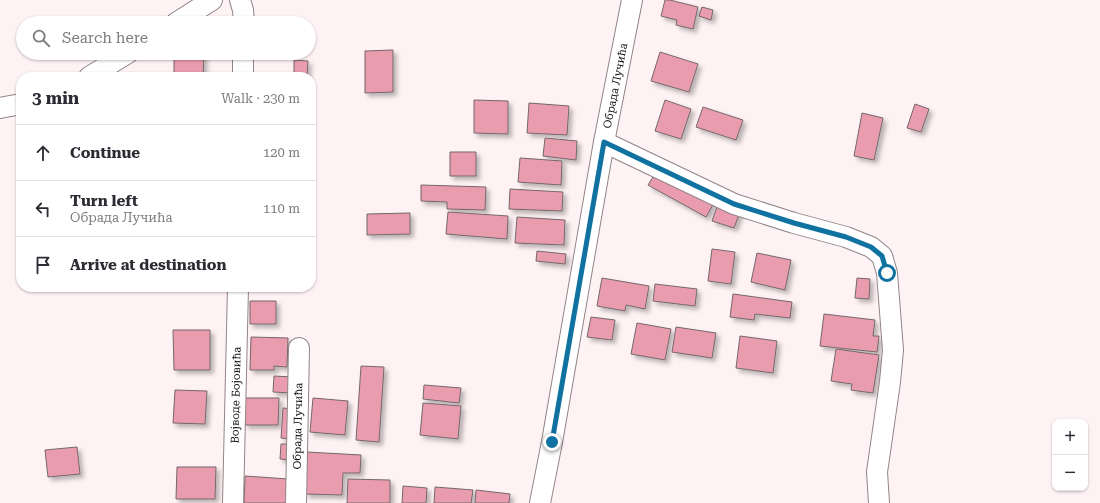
<!DOCTYPE html>
<meta charset="utf-8">
<style>
body{margin:0;font-family:"Roboto Serif",serif;background:#f7f7f7;color:#2b2b33}
.controls{position:absolute;right:12px;bottom:12px;display:grid;overflow:hidden;border-radius:8px;box-shadow:0 1px 3px #0004}
.controls button{width:36px;height:36px;display:grid;place-items:center;padding:0;border:0;border-bottom:1px solid #e1e1e2;background:#fff;color:#2b2b33;font:20px sans-serif}
.stop{position:absolute;width:12px;height:12px;margin:-9px;border:3px solid #1072a0;border-radius:50%;background:#fff}
.stop.end{background:#1072a0;border-color:#fff;box-shadow:0 1px 4px #0008}
.list{margin:0;padding:0;list-style:none}
h2{display:flex;justify-content:space-between;align-items:center;height:52px;margin:0;padding:0 16px;font-size:17px}
h2 small{font-size:13px;font-weight:400;color:#7c7c81}
.list li{display:grid;grid-template-columns:26px 1fr auto;gap:12px;align-items:center;box-sizing:border-box;height:56px;padding:0 16px;border-top:1px solid #e1e1e2}
.list b{display:block;font-size:15px;white-space:nowrap}
.list p{margin:0;font-size:13px;white-space:nowrap;color:#7c7c81}
.list em{font-size:13px;font-style:normal;color:#7c7c81}
.icon{flex:none;width:22px;height:22px;fill:none;stroke:currentColor;stroke-width:2;stroke-linecap:round;stroke-linejoin:round}
.map{position:relative;flex:none;width:1100px;height:503px;overflow:hidden}
.search{position:absolute;background:#fff;box-shadow:0 1px 3px #0004;left:16px;top:16px;width:300px;height:44px;display:flex;align-items:center;gap:10px;box-sizing:border-box;padding:0 14px;border-radius:22px;color:#7c7c81;font-size:15px}
.panel{position:absolute;background:#fff;box-shadow:0 1px 3px #0004;left:16px;top:72px;width:300px;height:220px;border-radius:16px}
.map>svg:first-child{display:block}
.building{fill:#ea9caf;stroke:#746769;filter:url(#shadow)}
.lines{fill:none;stroke-linecap:round;stroke-linejoin:round}
.street-casing{stroke:#928487;stroke-width:22}
.street{stroke:#fff;stroke-width:20}
.route{stroke:#1072a0;stroke-width:5}
.labels{text-anchor:middle;dominant-baseline:central;stroke-width:4;stroke-linejoin:round;paint-order:stroke}
.street-label{font-size:11px;fill:#120d0e;stroke:#fef2f4}
</style>
<div class="map">
<svg width="1100" height="503" viewBox="0 0 1100 503">
<defs>
<filter id="shadow"><feDropShadow dx="3.5" dy="3.5" stdDeviation="2" flood-color="#0004"/></filter>
</defs>
<rect width="100%" height="100%" fill="#fef2f4"/>
<path class="building" d="M665,0H670L698,7L693,29L676,25L677,20L661,16Z
M702,7L713,10L711,20L699,16Z
M393,50V92L365,93V51Z
M660,52L698,64L689,92L651,81Z
M174,53H204L203,77H174Z
M294,60L308,61L307,77H294Z
M474,100L508,101V134L474,133Z
M665,100L691,109L681,139L655,131Z
M529,103L569,106L567,135L527,133Z
M915,104L929,109L921,132L907,128Z
M703,107L743,120L736,140L696,127Z
M862,113L883,118L874,160L854,156Z
M545,138L577,141L576,160L543,156Z
M450,152H476V176H450Z
M520,158L562,161L561,185L518,182Z
M656,172L714,203L706,217L648,185Z
M421,185L486,187L485,210L447,209V202L421,201Z
M510,189L563,192L562,211L509,209Z
M719,201L741,209L734,228L712,221Z
M448,212L508,216L507,239L446,234Z
M410,213V234L367,235V214Z
M517,217L565,220L564,245L515,243Z
M712,249L735,252L731,284L708,281Z
M537,251L566,254L565,264L536,261Z
M757,253L791,260L785,290L751,282Z
M602,278L649,286L645,309L626,305L625,311L597,306Z
M857,278L870,279L869,299L855,298Z
M655,284L697,289L695,306L653,301Z
M733,294L792,302L790,318L755,314L754,320L730,317Z
M250,301H276V324H250Z
M824,314L875,320L873,336H879L877,352L820,346Z
M591,317L615,320L612,340L587,337Z
M637,323L671,329L665,360L631,354Z
M676,327L716,333L712,358L672,352Z
M173,330H210V370H174Z
M740,336L777,341L773,373L736,368Z
M251,337L288,338L287,367L274,366V370H250Z
M836,349L879,355L873,393L851,390L852,384L831,381Z
M361,366L384,367L379,442L356,440Z
M274,376L293,377L292,393L273,392Z
M424,385L461,388L459,403L423,399Z
M175,390L207,391L205,424L173,423Z
M245,398H279L278,425H245Z
M313,398L348,401L345,435L310,432Z
M423,403L461,406L458,439L420,435Z
M283,408L293,409L292,439L281,438Z
M281,444H291L290,460L280,459Z
M77,447L80,474L48,477L45,450Z
M307,452L361,455L360,473H343L342,495L305,494Z
M177,467H216L215,499H176Z
M245,476L288,479L287,503H244Z
M348,479L390,480V503H347Z
M403,486L427,488L426,503H402Z
M435,487L473,490L471,503H434Z
M476,490L510,494L509,503H475Z"/>
<g class="lines">
<g class="street-casing">
<g id="street">
<path d="M240,0L243,10L244,23"/>
<path d="M176,23L212,0"/>
<path d="M89,77L128,53"/>
<path d="M243,77V53"/>
<path d="M0,108L21,104"/>
<path d="M604,142L734,204L794,223L846,237L871,247L882,256L887,273L893,350L890,382L877,472L879,503"/>
<path id="s1" d="M233,503L238,287"/>
<path id="s2" d="M296,503L299,348"/>
<path id="s3" d="M540,503L552,442L604,142L632,0"/>
</g>
</g>
<use href="#street" class="street"/>
</g>
<g class="lines">
<path class="route" d="M552,442L604,142L734,204L794,223L846,237L871,247L882,256L887,273"/>
</g>
<g class="labels">
<g class="street-label">
<text stroke="none"><textPath href="#s3" startOffset="424">Обрада Лучића</textPath></text>
<text stroke="none"><textPath href="#s1" startOffset="108">Војводе Бојовића</textPath></text>
<text stroke="none"><textPath href="#s2" startOffset="77">Обрада Лучића</textPath></text>
</g>
</g>
</svg>
<div class="controls">
<button>+</button>
<button>−</button>
</div>
<div class="stop" style="left:887px;top:273px"></div>
<div class="stop end" style="left:552px;top:442px"></div>
<div class="search"><svg class="icon" aria-label="search" viewBox="0 0 24 24"><circle cx="10" cy="10" r="6"/><path d="M15 15l6 6"/></svg>Search here</div>
<section class="panel">
<h2>3 min<small>Walk · 230 m</small></h2>
<ul class="list">
<li><svg class="icon" aria-label="ahead" viewBox="0 0 24 24"><path d="M12 20V5M6 11l6-6 6 6"/></svg><div><b>Continue</b></div><em>120 m</em></li>
<li><svg class="icon" aria-label="left" viewBox="0 0 24 24"><path d="M17 20v-9H6M10 6l-5 5 5 5"/></svg><div><b>Turn left</b><p>Обрада Лучића</p></div><em>110 m</em></li>
<li><svg class="icon" aria-label="arrive" viewBox="0 0 24 24"><path d="M6 21V4h12l-3 4 3 4H6"/></svg><div><b>Arrive at destination</b></div></li>
</ul>
</section>
</div>
